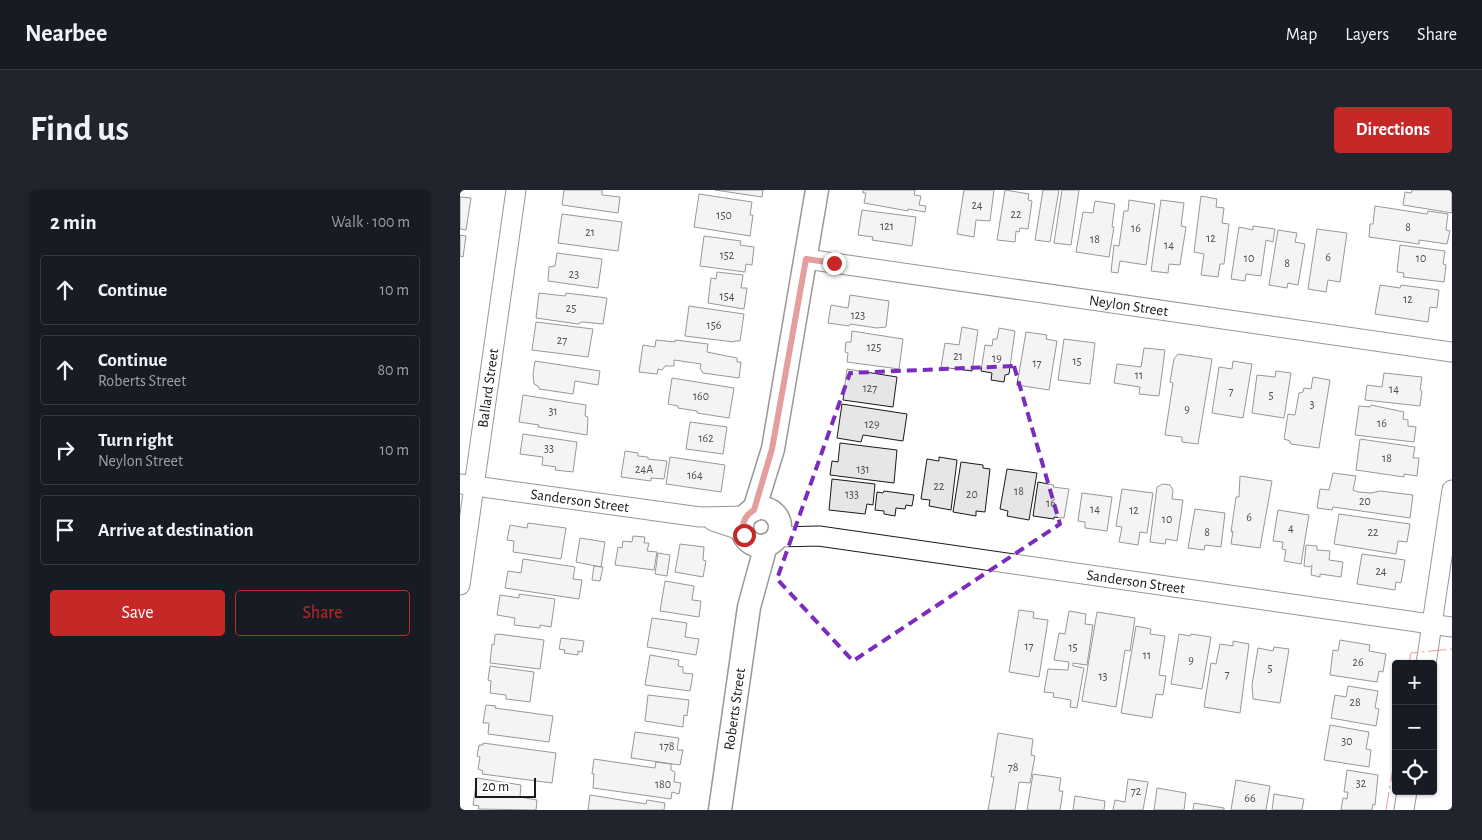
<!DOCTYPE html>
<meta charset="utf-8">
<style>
body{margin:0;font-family:"Alegreya Sans",sans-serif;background:#20242c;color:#f1f3f6}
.controls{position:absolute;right:15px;bottom:15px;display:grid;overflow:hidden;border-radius:5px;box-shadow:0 1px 4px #0004}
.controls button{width:45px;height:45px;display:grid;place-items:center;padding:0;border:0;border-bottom:1px solid #363941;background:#171b24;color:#f1f3f6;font:25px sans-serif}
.scale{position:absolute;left:15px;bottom:12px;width:61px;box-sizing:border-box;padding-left:5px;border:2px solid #1a1a1a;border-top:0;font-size:14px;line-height:18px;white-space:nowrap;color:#1a1a1a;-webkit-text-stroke:4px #fff;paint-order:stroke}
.stop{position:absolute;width:15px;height:15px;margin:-11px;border:4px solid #c62828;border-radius:50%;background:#fff}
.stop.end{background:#c62828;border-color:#fff;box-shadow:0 1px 5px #0008}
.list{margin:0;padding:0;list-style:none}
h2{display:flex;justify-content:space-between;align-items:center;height:65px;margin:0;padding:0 20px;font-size:21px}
h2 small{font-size:16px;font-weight:400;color:#9ea1a6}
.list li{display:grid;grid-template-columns:32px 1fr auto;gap:15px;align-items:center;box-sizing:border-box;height:70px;margin:0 10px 10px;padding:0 10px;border:1px solid #363941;border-radius:5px}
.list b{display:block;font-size:19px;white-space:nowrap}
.list p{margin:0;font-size:16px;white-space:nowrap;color:#9ea1a6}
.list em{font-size:16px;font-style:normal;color:#9ea1a6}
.actions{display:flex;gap:10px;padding:15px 20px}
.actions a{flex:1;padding:11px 0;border:1px solid #c62828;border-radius:5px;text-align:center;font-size:18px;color:#c62828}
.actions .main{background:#c62828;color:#fff}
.icon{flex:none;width:28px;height:28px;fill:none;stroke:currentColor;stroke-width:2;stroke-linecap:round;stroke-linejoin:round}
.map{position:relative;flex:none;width:992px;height:620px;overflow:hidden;border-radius:5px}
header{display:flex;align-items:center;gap:30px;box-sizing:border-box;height:70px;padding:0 25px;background:#171b24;border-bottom:1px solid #363941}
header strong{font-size:24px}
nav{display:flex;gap:28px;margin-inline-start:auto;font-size:18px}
.intro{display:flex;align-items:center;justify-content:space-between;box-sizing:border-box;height:120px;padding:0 30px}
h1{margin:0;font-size:35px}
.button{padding:12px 22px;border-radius:5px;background:#c62828;color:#fff;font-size:18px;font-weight:700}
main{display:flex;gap:30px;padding:0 30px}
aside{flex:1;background:#171b24;border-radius:5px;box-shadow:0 1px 4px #0004}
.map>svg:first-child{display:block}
.building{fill:#e6e6e6;stroke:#1a1a1a}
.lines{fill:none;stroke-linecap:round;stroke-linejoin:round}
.minor-casing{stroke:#1a1a1a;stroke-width:21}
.tertiary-casing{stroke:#1a1a1a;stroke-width:25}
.minor{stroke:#fff;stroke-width:19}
.tertiary{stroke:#fff;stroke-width:22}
.power{stroke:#c62828;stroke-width:1;stroke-dasharray:18 4 2.5 4;stroke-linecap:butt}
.route{stroke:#c62828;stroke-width:6}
.marked{fill:none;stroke:#7b2cbf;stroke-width:4;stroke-dasharray:10 6;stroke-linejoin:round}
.labels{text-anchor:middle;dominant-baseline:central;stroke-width:4;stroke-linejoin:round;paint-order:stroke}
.number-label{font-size:12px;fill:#4d4d4d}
.street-label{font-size:15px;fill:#1a1a1a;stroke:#fff}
</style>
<header>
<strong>Nearbee</strong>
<nav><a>Map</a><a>Layers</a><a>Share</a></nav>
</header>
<div class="intro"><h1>Find us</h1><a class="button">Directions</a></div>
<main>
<aside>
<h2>2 min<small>Walk · 100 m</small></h2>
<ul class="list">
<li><svg class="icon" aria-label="ahead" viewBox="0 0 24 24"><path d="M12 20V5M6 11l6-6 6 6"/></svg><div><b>Continue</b></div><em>10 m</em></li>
<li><svg class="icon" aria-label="ahead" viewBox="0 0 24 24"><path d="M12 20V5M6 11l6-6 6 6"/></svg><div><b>Continue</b><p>Roberts Street</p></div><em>80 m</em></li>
<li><svg class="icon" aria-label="right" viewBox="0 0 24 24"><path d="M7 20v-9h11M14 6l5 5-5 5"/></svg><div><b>Turn right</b><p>Neylon Street</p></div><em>10 m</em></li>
<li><svg class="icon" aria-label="arrive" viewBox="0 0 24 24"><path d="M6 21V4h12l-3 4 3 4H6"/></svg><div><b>Arrive at destination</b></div></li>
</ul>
<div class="actions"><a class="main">Save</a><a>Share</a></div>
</aside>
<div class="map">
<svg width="992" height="620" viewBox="0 0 992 620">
<rect width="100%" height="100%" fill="#fff"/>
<path class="building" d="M104,0H142V5L160,7L158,23L102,15Z
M255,0H303L302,7Z
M403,0H455L454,5L461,6L459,15L466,16L465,22L448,19V21L404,13L406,3H403Z
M504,0H534L530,31L516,30L514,47L497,44Z
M545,0L569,4L568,10L572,11L568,39L560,38L559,42L556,41L555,52L537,50Z
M583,0H599L590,52L575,50Z
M602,0H619L611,55L594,53Z
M952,0H992V23L943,15L945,2L951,3Z
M239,4L292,12L290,25H293L290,46L234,37Z
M741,6L757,9L756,17L764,18L762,33L769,34L764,74H760L758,87L741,85L744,64L734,62Z
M0,7L11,8L6,40L0,39Z
M669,10L695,14L686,75L660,71L658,83L651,82L654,55L659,56L664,21H668Z
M701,10L724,13L721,36L726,37L720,75L709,74L708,83L691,81Z
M635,11L655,14L652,37H654L649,67L616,62L623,22L633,23Z
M915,16L967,24L968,21L988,24L986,40L990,41L987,54L959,50V54L909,47L910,34H913Z
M402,20L456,27L452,56L412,50L413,47L398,45Z
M102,24L162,32L158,61L98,53Z
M793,36L815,39L813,52L806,50L801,86L786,84L785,91L771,89L779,37L793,40Z
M857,39L887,43L880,92L868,90L866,102L848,99Z
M818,40L837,43L835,52L845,54L838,95L828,93L827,98L809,95Z
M0,45L6,46L3,67L0,66Z
M244,46L281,51L280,55L294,57L292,75L286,74L285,82L240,76Z
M940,55L985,61L983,74L986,75L984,92L943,87L944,83L937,82Z
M97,63L142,69L138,98L88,91L89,77L95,76Z
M257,82L283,85L281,98H287L284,119L248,113L251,88L256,89Z
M920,95L940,98L941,95L979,100L977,118L970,117L968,132L915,124Z
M79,103L105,106L106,103L147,108L143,134L122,132L118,134L76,128Z
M390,105L429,111L426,137L417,138L390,134L389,136L368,133L371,115L388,118Z
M229,116L284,124L280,151H274V152L225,146Z
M76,132L133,139L128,167L72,160Z
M502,137L518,140L512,181L481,177L485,153L499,155Z
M539,138L555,141L549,184L545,185L544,192L531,190L532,183L521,181L525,155L532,156L533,149H537Z
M392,141L443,149L439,179L387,172L388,163L385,162L386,152H391Z
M566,142L587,145L586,149L597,151L589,200L557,195Z
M604,149L635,153L630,194L598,190Z
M196,150L215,152V150L248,154L247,162L277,168V172H281L279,188L243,183L240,178L241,174L214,170V176H205L202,180L198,179L197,184L179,182L183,155L195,157Z
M684,158L705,160L699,206L679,204L680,197L654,193L657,174L681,177Z
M718,164L752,169L738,254L722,252V247L705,245L713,193L710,192L714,169Z
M75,171L140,181L138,195L115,191L113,204L79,199V197L74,194L73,184Z
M773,171L792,174L783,228L752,223L759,177L772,179Z
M387,179L437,187L433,217L383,210Z
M816,181L831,183L824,228L792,223L797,185L815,187Z
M924,183L962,187L960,200L962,201L960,216L905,210L907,195L922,197Z
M853,187L870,190L859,258L831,254L830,251L824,249L828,224L835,225L839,203L843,202L844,198L851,199Z
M212,188L274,198L269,228L237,223V221L218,218V216L208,214Z
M63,205L126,215L125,226L128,227L127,245L78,237L79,235L59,232Z
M382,214L447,224L443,251L403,245L401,252L377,248Z
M911,215L944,222L943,229L948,230V236L956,237L954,252L895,245L899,216L910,217Z
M230,232L267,237L263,264L226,259Z
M63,244L117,252L113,282L95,280L96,277L82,275L83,267L60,264Z
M900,249L955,257L953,268H959L957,286L944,284V287L896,280Z
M380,253L437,260L434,293L370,285L372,271L378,272Z
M165,261L178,263V266L188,267V269L207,271L204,289L191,288V291L161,287Z
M210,267L265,275L261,302L206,294Z
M479,267L497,270L491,320L469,316L470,310L461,309L467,269L479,271Z
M501,272L523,275V278L530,279L525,322L516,321V326L493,322Z
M547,279L577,283L569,330L547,326L548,321L540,319Z
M873,283L896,286L893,300L898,302L911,303L920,301L953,305L950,328L873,317L872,320L857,318L860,299L869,300Z
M780,286L812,291L800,358L771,354L773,341L771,342L776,307H779Z
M372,289L415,294L413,315L407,314L405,324L369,320Z
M578,292L594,295L593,297L609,299L604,328L594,327V329L573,326Z
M703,294L710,295L713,300L712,309L723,310L717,351L706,349L705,354L690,352L697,297Z
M662,299L693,303L687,343L680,342L678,355L659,352L662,337L656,336Z
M424,301L454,305L452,316L446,315L445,319L436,318L435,326L424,324V321L415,320L417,302L423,303Z
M622,303L652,307L647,341L625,338V332L618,331Z
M735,319L765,323L761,357L745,355L744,360L728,358Z
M818,320L849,325L841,374L824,371L826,360L822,359L823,352L813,351Z
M879,324L950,334L947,352L938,351L936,364L874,354Z
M68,333L106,338L101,369L53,362L54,351L47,350L50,335L67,338Z
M173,346L185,347L184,353H189L187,361L197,362L194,380L155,375L158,357L162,358L163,351L172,352Z
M120,348L145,352L141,377L116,372Z
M220,354L244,357L243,370L246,371L243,387L215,382Z
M846,355L857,356V360L870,361L869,370L883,372L881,387L860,384V387L851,385L852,375L850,377L844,376Z
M198,363L210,365L207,386L195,384Z
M902,364L945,370L941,393L936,392L935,400L897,394Z
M63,369L115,377L113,389L122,390L119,409L45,398L48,381L61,383Z
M134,376L143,377L140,391L132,390Z
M205,391L234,396L232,410L241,411L239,427L200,421Z
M59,404L95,409L91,437L80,435V438L54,435L55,428L37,425L40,405L59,408Z
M559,420L574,422L573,428L588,430L579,487L549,482Z
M609,421L626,424L625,434L633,435L627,475L613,473V476L624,478L617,518L610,517L611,510L593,507L594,503L584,502L588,479L608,480L609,472L594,470L599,443L605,444Z
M637,422L675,428L670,461L665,460L656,517L622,511Z
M192,428L227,433L225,447L239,449L236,465L187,457Z
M676,436L691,439L690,444L705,446L699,485L706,486L703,505L696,504L692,528L661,523Z
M38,444L84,450L80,479L30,473L32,454L34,455L35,445Z
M719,444L730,446L731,444L751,447L742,499L711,494Z
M101,448L124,451L122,462L118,461V465L104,463L105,460L99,459Z
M880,450L910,455L909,461L926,464L923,482L919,481L917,492L870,485L873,460L878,461Z
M773,451L789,454L780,523L744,517L751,473L756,474L760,454L773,456Z
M814,457L829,459L820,513L793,509L792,495L798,458L813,461Z
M190,465L219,470L218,476L223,477V483L233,484L230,501L185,495Z
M30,476L74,482L70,512L46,509V505L30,503L31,491L28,490Z
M888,496L918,501L915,518L919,519L916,536L871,528L875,505L886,507Z
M188,505L229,510L227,526L224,525L223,537L185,531Z
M26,515L36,516L35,518L93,526L89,552L28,544L29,533H23Z
M870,535L909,542L906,559L911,560L909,577L864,570Z
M175,542L219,548L217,560H223L220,575L171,568Z
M538,543L573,549L571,565L575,566L570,593L559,592L555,620H528L534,587H531Z
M23,553L96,563L92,593L22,584L23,581L18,579L20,567L17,566L19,555H23Z
M134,569L195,578L196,572L211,574V580L215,582L214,592L221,593L219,604L212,602L211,609L133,598L134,584H132Z
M887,580L918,585L915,615L913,614L912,620H881L883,608L887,609L888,602H884Z
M573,584L601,588L599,601H603L600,620H567Z
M17,588L61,595L60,607L77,610L76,620L18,619L19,616L13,615Z
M668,589L688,592L683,620H653L655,610L665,612Z
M776,590L810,596L806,620H771Z
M697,598L726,603L724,620H694Z
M814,604L844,609L842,620H812Z
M130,605L186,614L187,610L205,613L204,620H128Z
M615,606L645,611L644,620H613Z
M734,613L764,618V620H733Z"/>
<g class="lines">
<g class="minor-casing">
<g id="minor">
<path id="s1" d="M346,69L992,162"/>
<path id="s2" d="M0,294L240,327L286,326"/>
<path d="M253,331L283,341"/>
<path id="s3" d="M317,347L359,346L992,437"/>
<path id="s4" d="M0,395L56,0"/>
<path d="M966,474L992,300"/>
<path d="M944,620L947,601"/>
</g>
</g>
<g class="tertiary-casing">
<g id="tertiary">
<circle cx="301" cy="337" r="19"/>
<path d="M294,320L313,259L357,0"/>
<path id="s5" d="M260,620L289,417L306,355"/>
</g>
</g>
<use href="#minor" class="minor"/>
<use href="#tertiary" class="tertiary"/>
<path class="power" d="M949,474L951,463L992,459
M926,620L936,560"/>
</g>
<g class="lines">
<path class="route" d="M284,345C281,334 284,326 294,320L312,259L346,69L374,73"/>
</g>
<path d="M0 0H992V620H0ZM554,176L600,334L393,471L317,389L390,183Z" fill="#fff" fill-opacity=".55" fill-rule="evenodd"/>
<path class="marked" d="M554,176L600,334L393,471L317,389L390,183Z"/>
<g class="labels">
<g class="number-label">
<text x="517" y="15">24</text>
<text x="556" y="24">22</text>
<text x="264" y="25">150</text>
<text x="427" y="36">121</text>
<text x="948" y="37">8</text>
<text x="676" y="38">16</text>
<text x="130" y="42">21</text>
<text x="751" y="48">12</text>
<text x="635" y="49">18</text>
<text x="709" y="55">14</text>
<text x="267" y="65">152</text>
<text x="868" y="67">6</text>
<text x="789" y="68">10</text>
<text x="961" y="68">10</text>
<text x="827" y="73">8</text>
<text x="114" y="84">23</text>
<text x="267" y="106">154</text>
<text x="948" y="109">12</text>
<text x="111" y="118">25</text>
<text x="398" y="125">123</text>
<text x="254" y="135">156</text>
<text x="102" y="150">27</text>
<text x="414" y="157">125</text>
<text x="498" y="166">21</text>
<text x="537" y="168">19</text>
<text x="617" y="171">15</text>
<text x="577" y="173">17</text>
<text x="679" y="185">11</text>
<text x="410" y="198">127</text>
<text x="934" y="199">14</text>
<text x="771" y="201">7</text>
<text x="811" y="205">5</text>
<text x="241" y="206">160</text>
<text x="852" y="214">3</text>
<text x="727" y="219">9</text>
<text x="93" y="221">31</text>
<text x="922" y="233">16</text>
<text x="412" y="234">129</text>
<text x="246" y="248">162</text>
<text x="89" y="258">33</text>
<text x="927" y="268">18</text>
<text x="184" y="279">24A</text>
<text x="403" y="279">131</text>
<text x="235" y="285">164</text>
<text x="479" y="296">22</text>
<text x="559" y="301">18</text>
<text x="392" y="304">133</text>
<text x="512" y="304">20</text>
<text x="905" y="311">20</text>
<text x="591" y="313">16</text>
<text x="635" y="319">14</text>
<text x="674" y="320">12</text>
<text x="789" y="327">6</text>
<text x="707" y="329">10</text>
<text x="831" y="338">4</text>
<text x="747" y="342">8</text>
<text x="913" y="342">22</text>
<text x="921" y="381">24</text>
<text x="569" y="456">17</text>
<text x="613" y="457">15</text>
<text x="687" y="465">11</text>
<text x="731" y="470">9</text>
<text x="898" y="472">26</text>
<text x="810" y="478">5</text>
<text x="767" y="484">7</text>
<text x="643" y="486">13</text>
<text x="895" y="512">28</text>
<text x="887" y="551">30</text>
<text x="207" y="556">178</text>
<text x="553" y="577">78</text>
<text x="901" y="593">32</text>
<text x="203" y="594">180</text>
<text x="676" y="601">72</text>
<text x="790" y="608">66</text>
</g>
<g class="street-label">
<text stroke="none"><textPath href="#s1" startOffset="326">Neylon Street</textPath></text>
<text stroke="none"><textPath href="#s4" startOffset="199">Ballard Street</textPath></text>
<text stroke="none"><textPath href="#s2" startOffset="121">Sanderson Street</textPath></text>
<text stroke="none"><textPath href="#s3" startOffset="362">Sanderson Street</textPath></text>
<text stroke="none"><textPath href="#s5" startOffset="102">Roberts Street</textPath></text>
</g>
</g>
</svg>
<div class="controls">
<button>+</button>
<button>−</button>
<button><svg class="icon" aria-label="locate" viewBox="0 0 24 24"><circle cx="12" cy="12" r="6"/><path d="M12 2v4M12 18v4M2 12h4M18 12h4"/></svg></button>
</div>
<div class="scale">20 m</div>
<div class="stop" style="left:284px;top:345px"></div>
<div class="stop end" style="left:374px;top:73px"></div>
</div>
</main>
